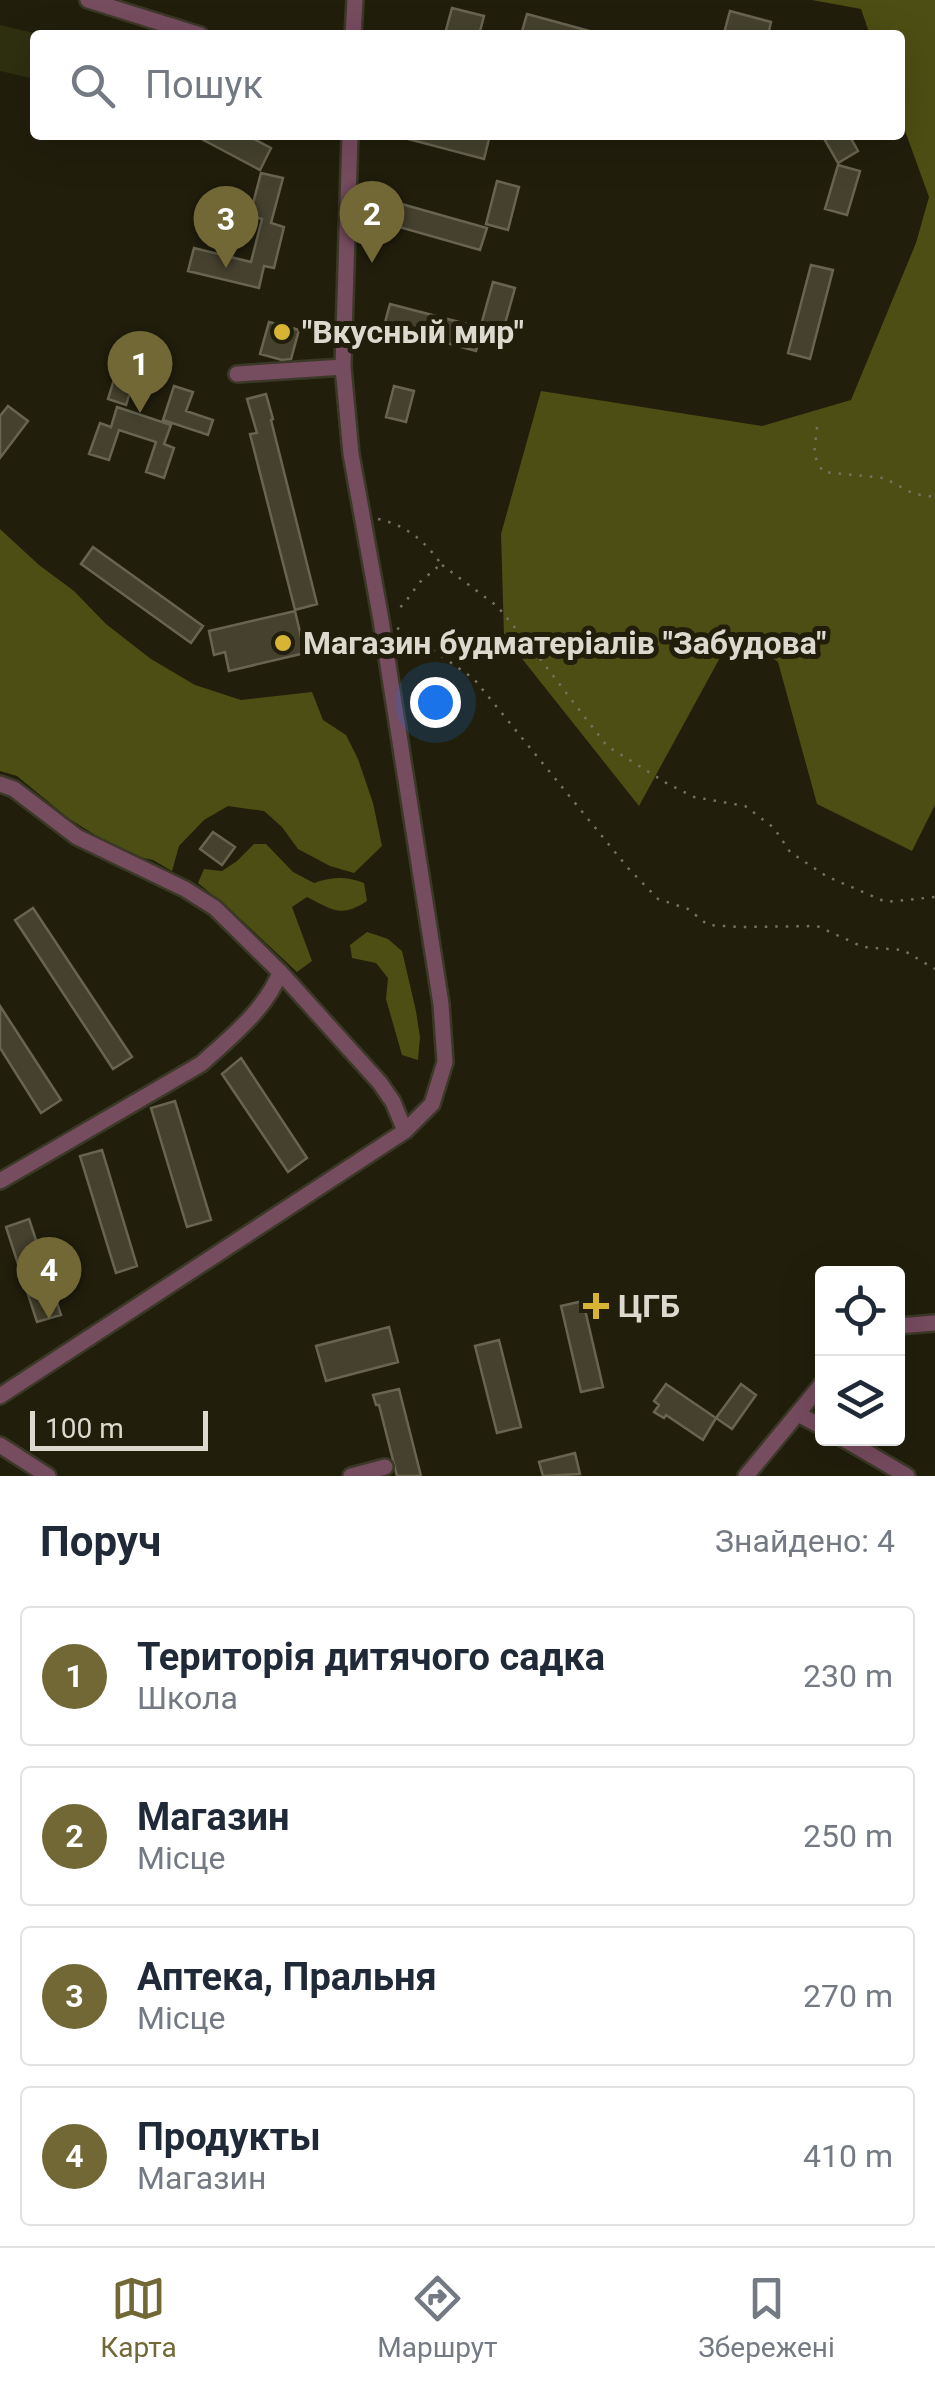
<!DOCTYPE html>
<html lang="uk">
<meta charset="utf-8">
<style>
body{margin:0;font-family:Roboto,sans-serif;background:#f6f6f7;color:#1f2937}
.controls{position:absolute;right:30px;bottom:30px;display:grid;overflow:hidden;border-radius:10px;box-shadow:0 10px 40px #0002}
.controls button{width:90px;height:90px;display:grid;place-items:center;padding:0;border:0;border-bottom:2px solid #e0e1e3;background:#fff;color:#1f2937;font:50px sans-serif}
.scale{position:absolute;left:30px;bottom:25px;width:178px;box-sizing:border-box;padding-left:10px;border:5px solid #dcdacf;border-top:0;font-size:28px;line-height:35px;white-space:nowrap;color:#dcdacf;-webkit-text-stroke:8px #211e0c;paint-order:stroke}
.you{position:absolute;left:435px;top:702px;width:35px;height:35px;margin:-25px;border:8px solid #fff;border-radius:50%;background:#1a73e8;box-shadow:0 0 0 15px #1a73e833}
.badge{display:grid;place-items:center;width:65px;height:65px;border-radius:50%;background:#726836;color:#fff;font-size:32px;font-weight:700}
.pin{position:absolute;translate:-50% -82px;filter:drop-shadow(0 2px 5px #0008)}
.pin::after{content:'';position:absolute;top:52px;width:35px;height:30px;background:inherit;clip-path:polygon(0 0,100% 0,50% 100%)}
.list{margin:0;padding:0;list-style:none}
h2{display:flex;justify-content:space-between;align-items:center;height:130px;margin:0;padding:0 40px;font-size:42px}
h2 small{font-size:32px;font-weight:400;color:#747a83}
.list li{display:grid;grid-template-columns:65px 1fr auto;gap:30px;align-items:center;box-sizing:border-box;height:140px;margin:0 20px 20px;padding:0 20px;border:2px solid #e0e1e3;border-radius:10px}
.list b{display:block;font-size:38px;white-space:nowrap}
.list p{margin:0;font-size:32px;white-space:nowrap;color:#747a83}
.list em{font-size:32px;font-style:normal;color:#747a83}
.icon{flex:none;width:55px;height:55px;fill:none;stroke:currentColor;stroke-width:2;stroke-linecap:round;stroke-linejoin:round}
.map{position:relative;flex:none;width:935px;height:1476px;overflow:hidden}
.search{position:absolute;background:#fff;box-shadow:0 10px 40px #0002;left:30px;right:30px;top:30px;height:110px;display:flex;align-items:center;gap:25px;box-sizing:border-box;padding:0 35px;border-radius:10px;color:#747a83;font-size:38px}
.sheet{height:770px;background:#fff}
nav{display:flex;justify-content:space-around;align-items:center;box-sizing:border-box;height:140px;border-top:2px solid #e0e1e3;background:#fff;font-size:28px;color:#747a83}
nav a{display:grid;justify-items:center;gap:5px}
nav .on{color:#726836}
.map>svg:first-child{display:block}
.green{fill:#2f3010}
.forest{fill:#4d4e13}
.building{fill:#45412e;stroke:#686450;stroke-width:2.5}
.lines{fill:none;stroke-linecap:round;stroke-linejoin:round}
.minor-casing{stroke:#3b3827;stroke-width:20}
.path{stroke:#747263;stroke-width:2.5;stroke-dasharray:2.5 8;stroke-linecap:butt}
.minor{stroke:#764c5f;stroke-width:15}
.poi-dot{fill:#d7b434;stroke:#211e0c;stroke-width:4}
.labels{text-anchor:middle;dominant-baseline:central;stroke-width:10;stroke-linejoin:round;paint-order:stroke}
.poi-label{font-size:32px;font-weight:bold;fill:#dcdacf;stroke:#211e0c;text-anchor:start}
</style>
<div class="map">
<svg width="935" height="1476" viewBox="0 0 935 1476">
<rect width="100%" height="100%" fill="#211e0c"/>
<path class="green" d="M0,25L42,35H35V79L0,71Z"/>
<path class="forest" d="M812,0H935V805L912,851L817,804L778,662L734,632L639,806L504,636L501,534L541,391L762,426L851,400L916,243L929,197L900,117V35H870L861,9Z
M0,529L39,565L74,591L106,624L151,659L195,685L241,700L312,692L323,720L346,735L358,759L373,803L382,846L354,873L330,866L298,849L282,827L264,811L228,806L204,820L179,846L172,871L153,860L129,855L103,840L68,818L17,776L0,771Z
M254,844H266L293,872L314,883C333,877 345,876 364,883L367,901C341,918 333,910 307,897L292,907L312,961L297,972L233,912L198,883L204,869L222,871L237,861Z
M367,932L388,939L402,951L416,1011L420,1037L418,1060L402,1055L386,999L388,978L376,963L352,958L350,945Z"/>
<path class="building" d="M452,8L484,16L479,35H467L446,30Z
M730,11L771,22L768,35L724,33Z
M527,14L593,32V35H521Z
M194,135H246L271,148L260,170Z
M405,135H490L484,159L404,138Z
M822,135H849L858,151L838,163Z
M838,165L860,171L847,215L825,209Z
M261,173L283,178L271,223L284,227L274,268L264,266L259,288L188,271L194,248L251,262L262,219L250,215Z
M497,181L519,187L508,230L486,224Z
M398,203L487,228L480,250L392,225Z
M811,265L833,270L810,359L788,353Z
M493,282L515,288L503,331L481,325Z
M390,304L482,328L476,351L384,326Z
M269,322L299,330L291,359L282,360L260,354Z
M118,367L136,373L126,405L108,399Z
M174,386L193,392L186,411L213,420L208,435L163,420Z
M394,386L414,391L406,422L386,417Z
M266,394L273,419L271,420L317,604L295,610L250,434L257,433L247,399Z
M8,406L28,421L0,458V416Z
M117,407L171,425L164,444L174,448L164,478L146,472L156,442L119,430L109,460L89,454L100,423L111,427Z
M93,547L203,626L191,643L81,564Z
M295,611L305,653L229,671L225,652L214,655L209,631Z
M213,832L235,847L222,865L200,849Z
M33,908L132,1057L113,1069L15,920Z
M0,1006L61,1100L41,1113L0,1048Z
M241,1058L307,1158L288,1172L222,1074Z
M175,1101L211,1220L187,1227L151,1108Z
M102,1150L137,1266L116,1273L80,1156Z
M29,1219L61,1315L37,1322L6,1227Z
M583,1301L603,1387L581,1392L561,1306Z
M389,1327L398,1362L326,1381L316,1346Z
M499,1340L521,1427L497,1433L475,1346Z
M666,1384L716,1418L703,1440L666,1415L664,1418L654,1412L659,1405L654,1401Z
M741,1384L756,1395L732,1429L716,1418Z
M399,1389L421,1476H397L379,1405H376L373,1395Z
M575,1453L580,1474L543,1476L539,1462Z"/>
<g class="lines">
<g class="minor-casing">
<path id="minor" d="M88,0L200,35
M353,35L355,0
M237,374L343,367
M0,784L14,789L77,837L185,889L215,908L280,972L380,1083L393,1102L405,1131
M0,1181L201,1064C229,1039 268,1007 280,972
M898,1326L935,1323
M0,1396L405,1131L432,1104L445,1062L441,1004L381,620L351,454L343,367L350,135
M798,1414L822,1427
M842,1438L907,1476
M0,1445L48,1476
M351,1476L385,1467
M746,1476L822,1384"/>
</g>
<path class="path" d="M817,427L814,455L823,472L884,478L914,494L935,497
M378,519C406,525 425,541 441,564L420,582L403,605L394,611
M442,565L497,606L531,647L607,746L668,784L694,797L745,806L774,828L790,852L826,876L886,902L935,897
M397,628L419,640L474,679L628,868L658,899L688,909L708,925L741,927L817,926L863,947L903,950L935,969"/>
<use href="#minor" class="minor"/>
</g>
<g class="poi-dot">
<circle cx="282" cy="332" r="10"/>
<circle cx="283" cy="643" r="10"/>
<path d="M591 1291h10v10h10v10h-10v10h-10v-10h-10v-10h10z"/>
</g>
<g class="labels">
<g class="poi-label">
<text x="302" y="332">"Вкусный мир"</text>
<text x="303" y="643">Магазин будматеріалів "Забудова"</text>
<text x="618" y="1306">ЦГБ</text>
</g>
</g>
</svg>
<div class="controls">
<button><svg class="icon" aria-label="locate" viewBox="0 0 24 24"><circle cx="12" cy="12" r="6"/><path d="M12 2v4M12 18v4M2 12h4M18 12h4"/></svg></button>
<button><svg class="icon" aria-label="layers" viewBox="0 0 24 24"><path d="M12 4l9 5-9 5-9-5zM3 14l9 5 9-5"/></svg></button>
</div>
<div class="scale">100 m</div>
<div class="you"></div>
<div class="pin badge" style="left:140px;top:413px">1</div>
<div class="pin badge" style="left:372px;top:263px">2</div>
<div class="pin badge" style="left:226px;top:268px">3</div>
<div class="pin badge" style="left:49px;top:1319px">4</div>
<div class="search"><svg class="icon" aria-label="search" viewBox="0 0 24 24"><circle cx="10" cy="10" r="6"/><path d="M15 15l6 6"/></svg>Пошук</div>
</div>
<section class="sheet">
<h2>Поруч<small>Знайдено: 4</small></h2>
<ul class="list">
<li><span class="badge">1</span><div><b>Територія дитячого садка</b><p>Школа</p></div><em>230 m</em></li>
<li><span class="badge">2</span><div><b>Магазин</b><p>Місце</p></div><em>250 m</em></li>
<li><span class="badge">3</span><div><b>Аптека, Пральня</b><p>Місце</p></div><em>270 m</em></li>
<li><span class="badge">4</span><div><b>Продукты</b><p>Магазин</p></div><em>410 m</em></li>
</ul>
</section>
<nav>
<a class="on"><svg class="icon" aria-label="map" viewBox="0 0 24 24"><path d="M3 6l6-2 6 2 6-2v14l-6 2-6-2-6 2zM9 4v14M15 6v14"/></svg>Карта</a>
<a><svg class="icon" aria-label="directions" viewBox="0 0 24 24"><path d="M12 3l9 9-9 9-9-9zM9 14v-3h6M13 9l2 2-2 2"/></svg>Маршрут</a>
<a><svg class="icon" aria-label="saved" viewBox="0 0 24 24"><path d="M7 4h10v16l-5-4-5 4z"/></svg>Збережені</a>
</nav>
